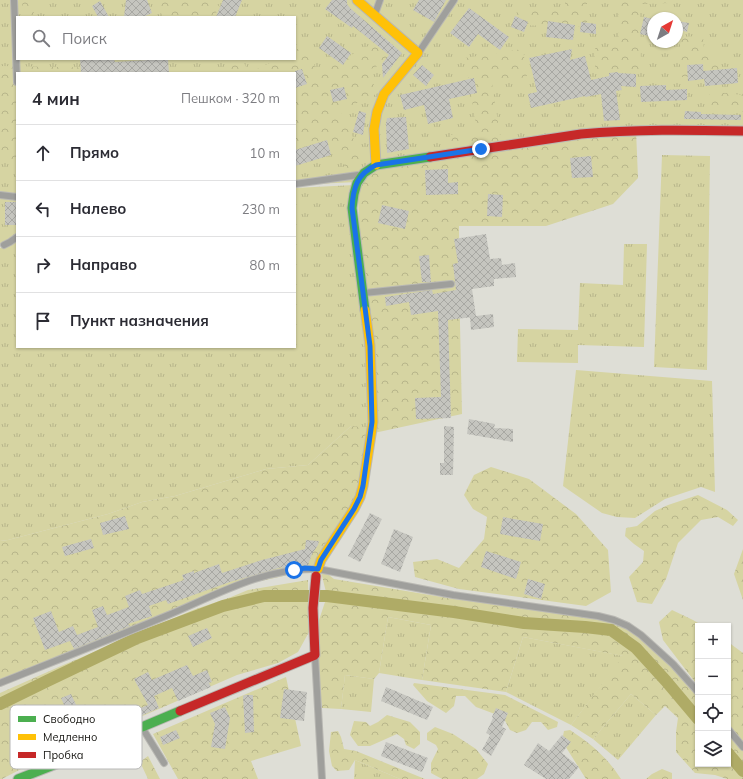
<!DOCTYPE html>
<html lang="ru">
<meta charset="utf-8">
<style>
body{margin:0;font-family:Mulish,sans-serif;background:#f7f7f7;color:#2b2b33}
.controls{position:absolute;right:12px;bottom:12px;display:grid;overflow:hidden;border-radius:0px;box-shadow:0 1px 3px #0004}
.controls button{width:36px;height:36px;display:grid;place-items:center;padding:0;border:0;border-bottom:1px solid #e1e1e2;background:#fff;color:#2b2b33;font:20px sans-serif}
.compass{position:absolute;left:647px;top:12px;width:36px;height:36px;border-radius:50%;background:#fff;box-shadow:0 1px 3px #0004;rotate:39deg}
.stop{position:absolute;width:12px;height:12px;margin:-9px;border:3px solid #1a73e8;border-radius:50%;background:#fff}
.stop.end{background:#1a73e8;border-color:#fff;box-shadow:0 1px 4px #0008}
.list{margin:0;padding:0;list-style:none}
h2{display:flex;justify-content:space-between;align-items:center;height:52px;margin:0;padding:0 16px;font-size:17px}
h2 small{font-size:13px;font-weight:400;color:#7c7c81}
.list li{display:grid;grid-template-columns:26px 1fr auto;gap:12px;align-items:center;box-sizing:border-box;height:56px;padding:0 16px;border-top:1px solid #e1e1e2}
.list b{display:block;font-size:15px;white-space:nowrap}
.list em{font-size:13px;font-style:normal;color:#7c7c81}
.icon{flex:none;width:22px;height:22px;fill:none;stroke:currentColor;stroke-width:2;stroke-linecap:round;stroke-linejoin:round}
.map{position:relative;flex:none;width:743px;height:779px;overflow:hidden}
.search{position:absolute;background:#fff;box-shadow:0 1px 3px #0004;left:16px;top:16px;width:280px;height:44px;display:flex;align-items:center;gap:10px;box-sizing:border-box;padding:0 14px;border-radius:0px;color:#7c7c81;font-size:15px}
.panel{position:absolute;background:#fff;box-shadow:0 1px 3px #0004;left:16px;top:72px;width:280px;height:276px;border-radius:0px}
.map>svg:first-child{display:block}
.grass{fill:url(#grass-tufts);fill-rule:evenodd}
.forest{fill:url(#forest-crowns)}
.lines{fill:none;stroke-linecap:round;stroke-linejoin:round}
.canal{stroke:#afab66;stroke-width:12}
.building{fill:url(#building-cross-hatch)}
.lane-casing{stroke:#b9b8b3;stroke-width:8}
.fast-casing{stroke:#b9b8b3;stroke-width:11}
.slow-casing{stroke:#b9b8b3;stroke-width:11}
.jam-casing{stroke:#b9b8b3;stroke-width:11}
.lane{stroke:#9f9f9c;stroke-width:6}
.fast{stroke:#4caf50;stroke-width:9}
.slow{stroke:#ffc107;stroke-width:9}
.jam{stroke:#c62828;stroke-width:9}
.route{stroke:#1a73e8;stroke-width:5}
.key{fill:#fff;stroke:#b8b8b7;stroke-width:1}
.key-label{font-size:11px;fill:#13120e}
</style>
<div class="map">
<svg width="743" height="779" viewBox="0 0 743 779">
<defs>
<pattern id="grass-tufts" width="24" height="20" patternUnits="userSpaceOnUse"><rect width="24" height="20" fill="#d6d4a2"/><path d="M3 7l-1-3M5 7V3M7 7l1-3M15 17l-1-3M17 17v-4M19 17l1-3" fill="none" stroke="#b7b58a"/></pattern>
<pattern id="forest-crowns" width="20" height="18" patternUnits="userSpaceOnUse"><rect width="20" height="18" fill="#d6d4a2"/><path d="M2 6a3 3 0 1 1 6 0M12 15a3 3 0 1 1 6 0" fill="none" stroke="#b7b58a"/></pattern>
<pattern id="building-cross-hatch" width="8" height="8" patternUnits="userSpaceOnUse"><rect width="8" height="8" fill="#c5c5bf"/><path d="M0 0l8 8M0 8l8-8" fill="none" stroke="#a8a8a3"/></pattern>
</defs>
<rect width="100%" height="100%" fill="#deded6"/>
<path class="grass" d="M0,0H743V131L636,130L357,182L295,185V73H17V234L4,244H0ZM17,17H295V59H17ZM653,18H677V42H653Z
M662,155L710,156L707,370L654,367Z
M354,185L371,434L351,426L308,465L266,469L175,496L142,502L108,514L8,540L0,541V248L4,247L17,238V347H295V188Z
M624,244H647L644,347L578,345V363L517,362L518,329L578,330L580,283L623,285Z
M576,370L712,381L715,492L701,487L665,499L635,518L617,517L602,513L563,486Z
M388,617L431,625L422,680L379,673Z
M523,637L624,656L571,725L506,692Z
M345,675L374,679L371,712L341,709Z
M631,694L656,715L618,760L593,739Z
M355,760L400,779H354Z"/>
<path class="forest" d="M22,0H33L34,17H23Z
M161,0H214L221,9L210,17H164L155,5Z
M565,0H587V27L516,25L517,7L565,8Z
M618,0H669V3L640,4L641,71L595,72V48L619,47Z
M703,36L704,51H721V76L680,77V37Z
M384,38L394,58L367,71L378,93L340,111L364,160L346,169L331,139L295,157V73H249L278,59H295V50L305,46L318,72Z
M523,49L527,77L492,83L501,142L452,150L450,135L477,131L465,58Z
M224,59H242L249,73H231Z
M0,66L116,68V73H17V162H0Z
M710,91L742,95L743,93V112L708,107Z
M636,130L638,178L613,204L546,226H459L460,324L462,414L374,433L363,494L320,568L334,579L454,599L603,616L631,627L688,683L698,695V764H728V732L743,751V779H727L715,775L695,773L676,752V732L678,718L665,706L656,715L631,694L593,739L571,725L623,656L523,637L506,692L422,680L431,625L388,617L379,673L374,679L345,675L341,709L322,708L315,656L314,635L327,596L320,568L224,589L0,686V541L8,540L108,514L142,502L175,496L266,469L308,465L351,426L362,427L371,434L357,182L378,165Z
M491,467L529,479L576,514L608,550L611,592L586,606L459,589L415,577L413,562L437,559L459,568L484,539L487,517L473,509L464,495L474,475Z
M698,495L727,510L738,520L733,526L718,517L701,520L678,543L666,579L652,604L637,602L629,577L643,562L644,551L634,544L625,536L626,528L637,526L655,511L668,505Z
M743,549V600L734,574Z
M308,580L309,632L298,652L278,663L237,675L23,768L2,779H0V693L61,666L193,610L231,597L248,590Z
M672,610L693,620L703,626H698V686L663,640L659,622Z
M728,642L743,653V744L728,724Z
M286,677L301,746L251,761L258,779H178L153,734Z
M414,683L505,695L558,722L557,727L548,730L541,722H532L526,730L517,733L510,730L503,717L476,707L465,696H456L454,706L446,713L427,701L413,685Z
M387,715L410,722L420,732V744L414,749L406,745L404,739L397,734L370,746H358L350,735L354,721L366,722L370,726L378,722Z
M435,727L453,734L476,749L488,764L484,774L477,779H442L431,773V763L438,749L436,745L427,740V733Z
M570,730C591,744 607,757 621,779H586L562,741L564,731Z
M338,731L341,737L344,749L356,751L425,779H400L355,760L349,770L337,771L332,766L329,751L331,732Z
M148,756L160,779H148L140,762Z
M662,769L672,773V779H646L652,774Z"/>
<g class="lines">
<path class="canal" d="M0,704L47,681L135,639L223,606L264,596H327L454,612L524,623L585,627L611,630L636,648L666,681L698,719
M728,753L743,771"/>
</g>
<path class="building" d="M126,0H147L152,13L143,17H124Z
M223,0H242L235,17H216Z
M332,0H347V4L350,8L402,53L383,78L382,64L389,55L353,26L352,28L325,9Z
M419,0H446L434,22L413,10Z
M100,1L109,17H98L92,6Z
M469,8L509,37L500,50L478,34L469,47L450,33Z
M515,16L528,22L524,32L511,27Z
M644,17L653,19V37L640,34Z
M548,21L575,25L573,40L546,37Z
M677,21L689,23L687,32L677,29Z
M581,22L596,24V34L580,32Z
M327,36L351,53L343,65L319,48Z
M572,49L570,60L585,56L591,80L609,76V73L618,72V73L636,74V87L621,86L622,90L616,91L620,120L604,121L601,94L585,97V96L531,108L528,94L537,92L529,58Z
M80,59H114L115,62L148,60V59H168L169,73H81Z
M703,64L704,79L688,81L687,65Z
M422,65L434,75L426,86L413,75Z
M737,68L738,83L705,86L703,71Z
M302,69L307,84L295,88V71Z
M474,78L477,93L449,99L453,118L428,124L424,105L404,110L400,95Z
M666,85V90L687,89V100L641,102L640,86Z
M344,87L347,99L333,102L330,90Z
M359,111L366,113L363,135L353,132Z
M685,111L701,112V114L741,115V120L684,119Z
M406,117L409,149L387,153L386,123L387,118Z
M327,140L331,155L295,166V150Z
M591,156L593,177L572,178L570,158Z
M448,169V183L458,182V194L426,195L425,170Z
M488,194L503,195L502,217L487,216Z
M5,202H17V225H5Z
M382,205L409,211L405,229L378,223Z
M486,234L490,259L501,258L502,265L515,263L516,277L494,279V286L472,289L476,316L493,314L494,327L471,330L470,317H473L448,320L451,418L416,419L415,398L441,397L438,311L411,315L409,302L386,306L385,297L432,290L433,294L456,290L453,264L458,263L454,239Z
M429,255L431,282H422L419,256Z
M469,419L495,424L494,428L513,429V442L467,434Z
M444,426L454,427L453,475H440V463H444Z
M370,513L382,519L360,562L348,556Z
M125,516L129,529L103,535L100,523Z
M503,517L543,524L540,541L500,534Z
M394,529L413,537L400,572L381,564Z
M91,539L94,548L65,556L62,547Z
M306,540L319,541L318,545L312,554L308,565H298L282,568V567L230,582L168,604L166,600L149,606L152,616L128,624L130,626L74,649L70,641L45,650L33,618L51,611L59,632L73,626L77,635L98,627L92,610L103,606L107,615L129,607L125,596L140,590L142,594L184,580L182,575L194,571V573L219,564L222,573L262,560L305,549Z
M486,551L521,562L516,579L481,567Z
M528,579L545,584L541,599L524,594Z
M207,628L212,638L193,647L188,636Z
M187,665L193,676L207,670L212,682L209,683L211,687L178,701L172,688L154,696L159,708L136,718L133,711L148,705L134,679L148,672L152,680Z
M386,687L433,707L427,720L381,701Z
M284,689L307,692L304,721L280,718Z
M71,694L80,713L70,718L61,698Z
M245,695H253L254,732L245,733L243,696Z
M225,707L230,718L225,749L211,747L215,724L210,713Z
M496,708L508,713L502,727L506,729L491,756L482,750L490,735L486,733L493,718L492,717Z
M176,730L180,738L163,745L160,737Z
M562,735L571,742L562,753L579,767L569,779H546L524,765L538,743L549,751Z
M386,742L428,758L422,772L381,756Z"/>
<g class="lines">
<g class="lane-casing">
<path id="lane" d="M14,0L17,82
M375,14L380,0
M419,52L454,0
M295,184L358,175
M0,195L17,197
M4,245L10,242L17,237
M364,293L451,284
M315,656L322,779
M0,683C55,661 111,639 166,616C214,596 264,567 318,569L453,595L598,616L614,620L628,626L641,635L673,664L698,692
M143,729L164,763
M728,729L743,747"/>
</g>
<g class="fast-casing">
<path id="fast" d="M365,310L352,208L354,194L357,183L364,173L376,165L430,157
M18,779L95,749L142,727L180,711"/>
</g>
<g class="slow-casing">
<path id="slow" d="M357,0L418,53L384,94L377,112L374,129L376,165
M318,569L321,560L354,509L360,497L363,486L373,422L370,345L365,310"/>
</g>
<g class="jam-casing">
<path id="jam" d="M430,157L581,134C635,129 689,130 743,131
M180,711L315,655L313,608L316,576"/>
</g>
<use href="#lane" class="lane"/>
<use href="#fast" class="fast"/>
<use href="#slow" class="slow"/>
<use href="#jam" class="jam"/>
</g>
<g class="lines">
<path class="route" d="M294,570L305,568L318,569L321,560L354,509L360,497L363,486L372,422L370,346L352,208C353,188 357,174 376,165L481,149"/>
</g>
<rect x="10" y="705" width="132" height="64" rx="6" class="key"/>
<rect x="18" y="716" width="18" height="6" fill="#4caf50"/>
<rect x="18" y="734" width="18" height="6" fill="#ffc107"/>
<rect x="18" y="752" width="18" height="6" fill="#c62828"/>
<g class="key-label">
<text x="43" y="723">Свободно</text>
<text x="43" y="741">Медленно</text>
<text x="43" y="759">Пробка</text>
</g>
</svg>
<div class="controls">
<button>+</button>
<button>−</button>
<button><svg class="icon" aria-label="locate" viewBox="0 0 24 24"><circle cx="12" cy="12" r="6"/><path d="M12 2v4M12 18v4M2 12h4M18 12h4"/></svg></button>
<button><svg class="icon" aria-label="layers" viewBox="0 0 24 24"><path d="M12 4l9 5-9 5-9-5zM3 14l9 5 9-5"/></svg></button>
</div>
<svg class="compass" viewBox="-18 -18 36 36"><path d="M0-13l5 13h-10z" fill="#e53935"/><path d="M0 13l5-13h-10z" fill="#7c7c81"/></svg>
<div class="stop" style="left:294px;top:570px"></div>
<div class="stop end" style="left:481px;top:149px"></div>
<div class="search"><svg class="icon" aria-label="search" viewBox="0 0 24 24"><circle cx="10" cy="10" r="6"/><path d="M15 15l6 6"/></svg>Поиск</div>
<section class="panel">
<h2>4 мин<small>Пешком · 320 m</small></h2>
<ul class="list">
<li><svg class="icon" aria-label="ahead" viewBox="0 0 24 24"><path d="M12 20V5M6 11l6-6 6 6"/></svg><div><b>Прямо</b></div><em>10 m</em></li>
<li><svg class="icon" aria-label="left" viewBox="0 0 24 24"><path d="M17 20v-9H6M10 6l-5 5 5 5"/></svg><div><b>Налево</b></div><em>230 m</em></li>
<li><svg class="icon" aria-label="right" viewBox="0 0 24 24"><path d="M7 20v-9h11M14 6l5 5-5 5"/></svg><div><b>Направо</b></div><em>80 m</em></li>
<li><svg class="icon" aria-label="arrive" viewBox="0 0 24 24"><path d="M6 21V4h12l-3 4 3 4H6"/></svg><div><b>Пункт назначения</b></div></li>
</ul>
</section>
</div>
